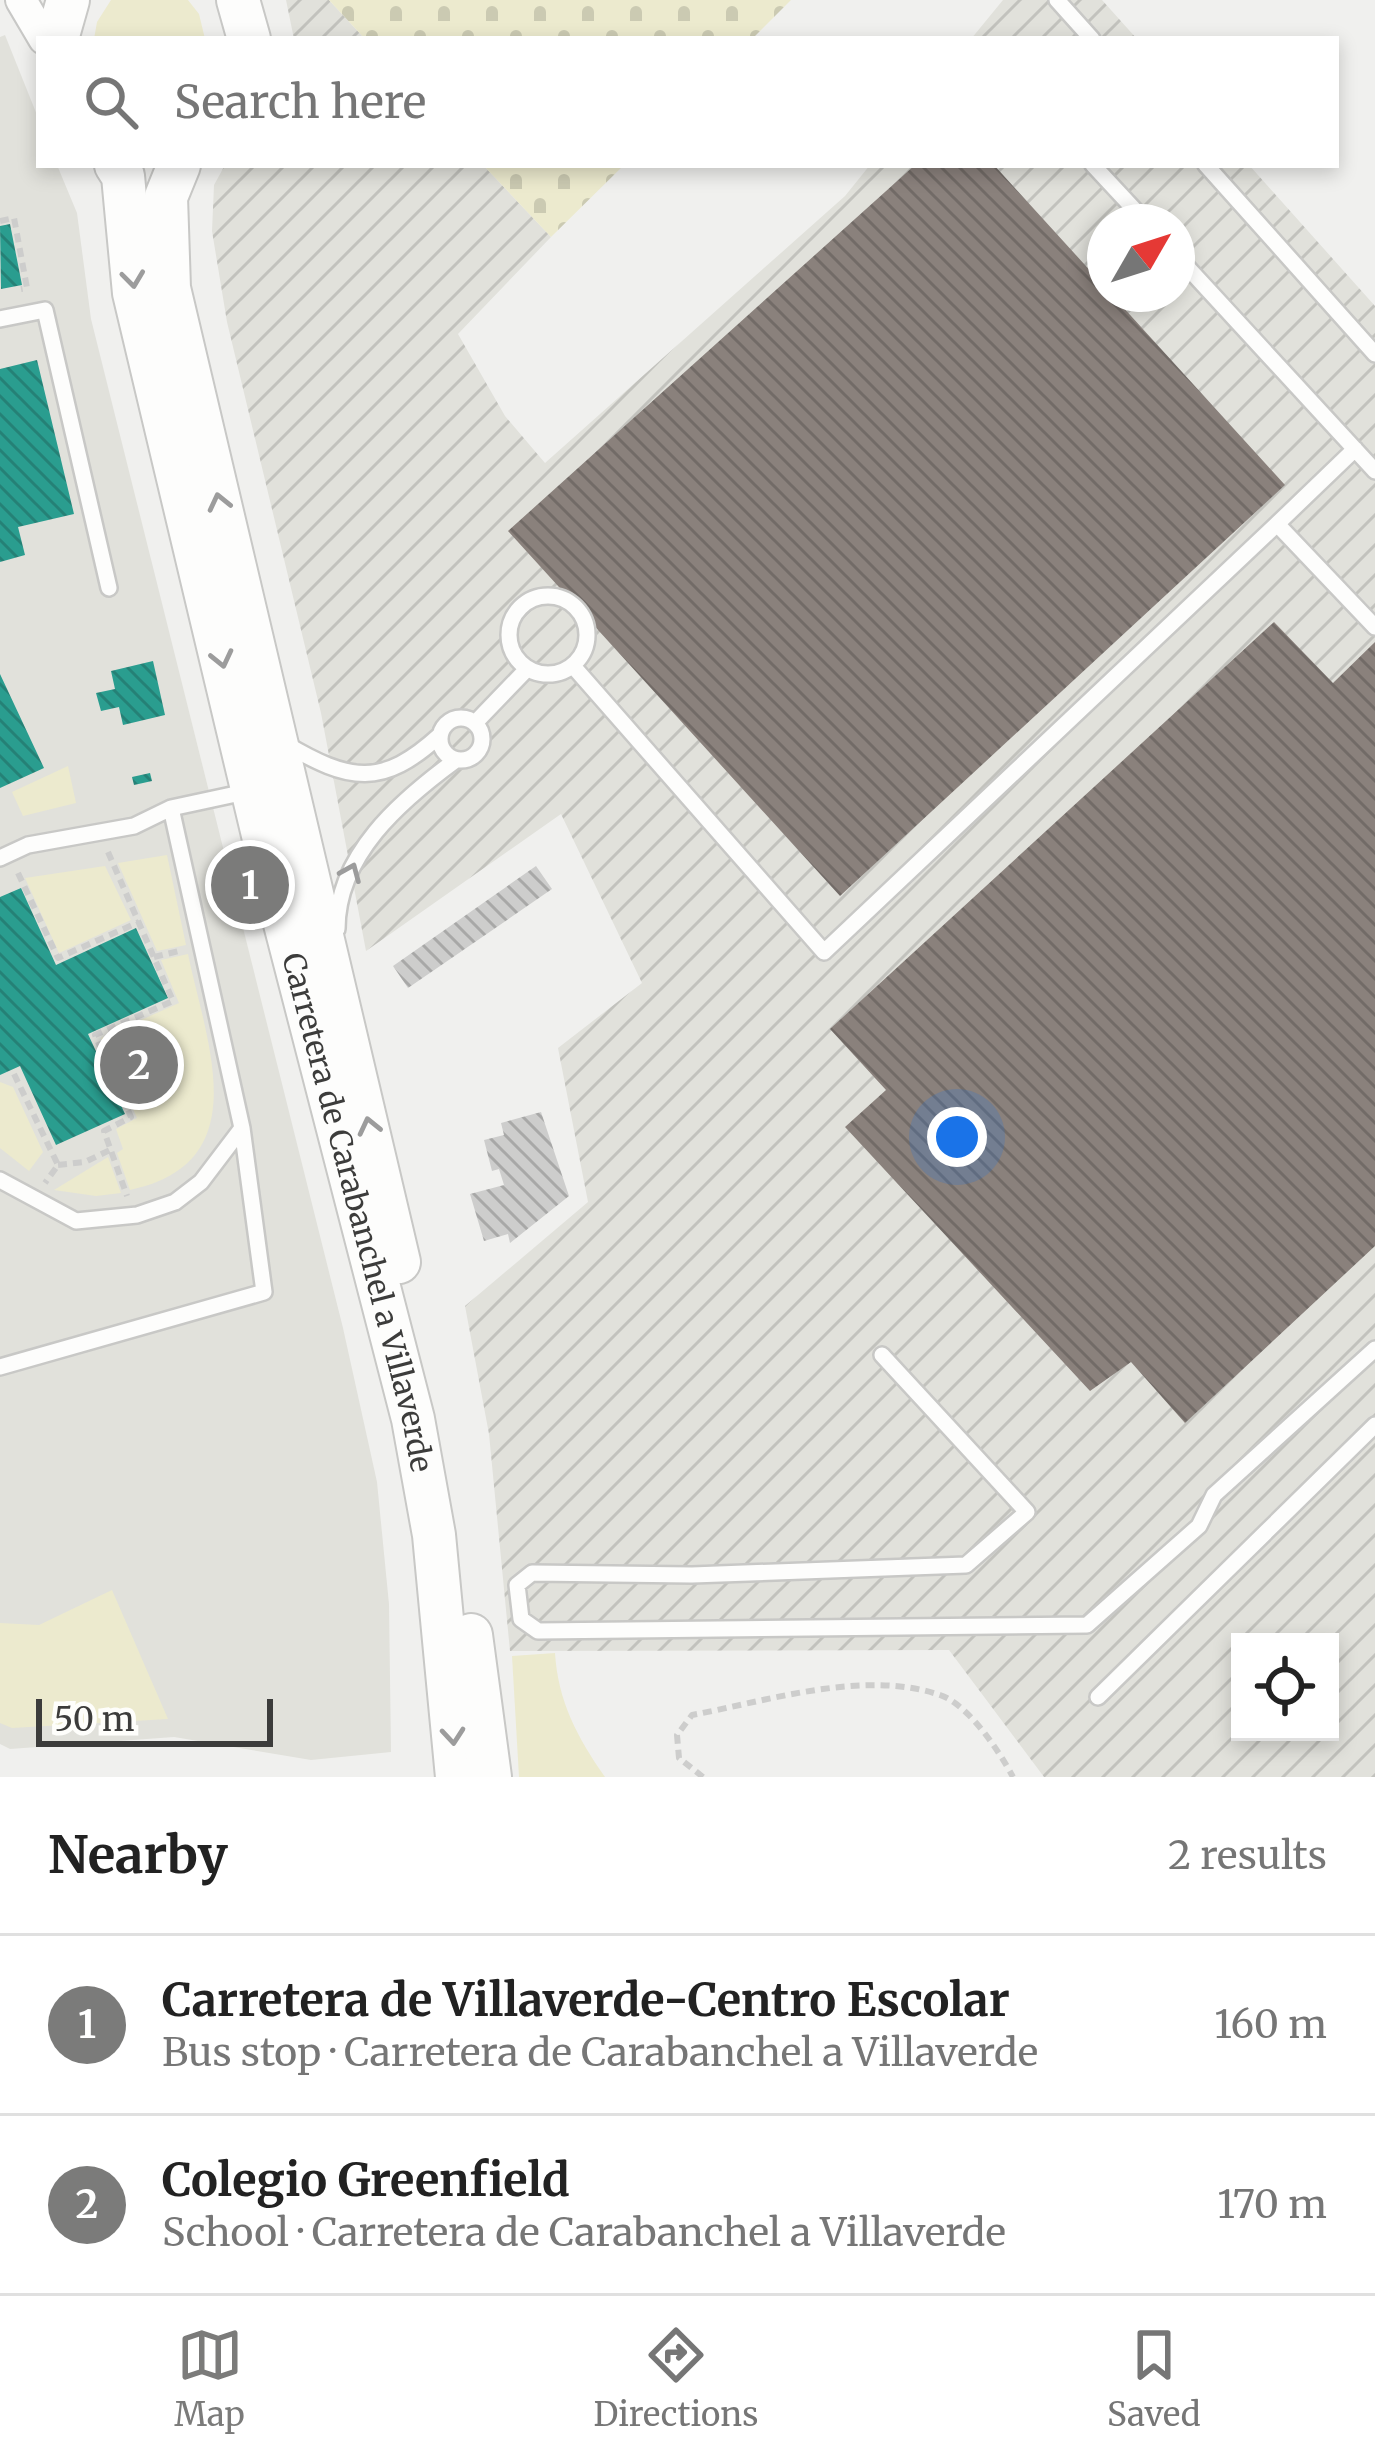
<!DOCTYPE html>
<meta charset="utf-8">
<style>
body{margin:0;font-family:Merriweather,serif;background:#f6f6f6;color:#222}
.controls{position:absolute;right:36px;bottom:36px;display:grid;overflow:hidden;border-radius:0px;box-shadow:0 6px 18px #0003}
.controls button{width:108px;height:108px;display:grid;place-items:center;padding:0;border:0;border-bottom:3px solid #e0e0e0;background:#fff;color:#222;font:60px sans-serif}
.compass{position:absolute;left:1087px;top:204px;width:108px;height:108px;border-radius:50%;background:#fff;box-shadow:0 6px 18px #0003;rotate:51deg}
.scale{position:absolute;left:36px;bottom:30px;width:237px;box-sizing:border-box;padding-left:12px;border:6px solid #3c3c3b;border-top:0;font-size:33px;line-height:42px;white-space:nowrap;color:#3c3c3b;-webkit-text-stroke:9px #fefefb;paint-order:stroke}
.you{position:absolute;left:957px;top:1137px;width:42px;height:42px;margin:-30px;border:9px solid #fff;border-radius:50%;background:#1a73e8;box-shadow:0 0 0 18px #1a73e833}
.badge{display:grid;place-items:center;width:78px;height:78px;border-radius:50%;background:#7b7b7a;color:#fff;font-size:39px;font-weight:700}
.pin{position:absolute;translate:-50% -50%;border:6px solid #fff;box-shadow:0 3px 12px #0006}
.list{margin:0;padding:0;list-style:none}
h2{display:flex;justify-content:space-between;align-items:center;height:156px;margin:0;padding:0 48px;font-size:51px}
h2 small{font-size:39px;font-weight:400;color:#767676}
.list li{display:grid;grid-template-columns:78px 1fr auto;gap:36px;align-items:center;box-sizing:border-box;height:180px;padding:0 48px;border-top:3px solid #e0e0e0}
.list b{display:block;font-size:45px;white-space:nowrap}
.list p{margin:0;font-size:39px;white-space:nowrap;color:#767676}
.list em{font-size:39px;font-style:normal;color:#767676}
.icon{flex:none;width:66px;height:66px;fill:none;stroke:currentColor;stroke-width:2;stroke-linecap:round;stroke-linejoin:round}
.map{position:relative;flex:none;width:1375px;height:1777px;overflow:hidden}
.search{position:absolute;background:#fff;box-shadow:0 6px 18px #0003;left:36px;right:36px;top:36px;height:132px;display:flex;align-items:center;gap:30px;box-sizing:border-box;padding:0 42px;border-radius:0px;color:#767676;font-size:45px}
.sheet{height:516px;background:#fff}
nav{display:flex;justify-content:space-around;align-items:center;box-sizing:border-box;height:168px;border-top:3px solid #e0e0e0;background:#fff;font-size:33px;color:#767676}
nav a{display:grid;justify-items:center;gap:6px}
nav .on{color:#7b7b7a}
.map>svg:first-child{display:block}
.built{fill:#e1e1db}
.industrial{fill:url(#industrial-furrows);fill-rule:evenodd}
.green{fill:#eceace}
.cemetery{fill:url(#cemetery-stones)}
.schools{fill:url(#schools-back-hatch)}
.industry{fill:url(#industry-back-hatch)}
.building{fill:url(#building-back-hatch)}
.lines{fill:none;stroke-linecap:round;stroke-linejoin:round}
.lane-casing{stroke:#c8c8c6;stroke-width:20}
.street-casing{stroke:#c8c8c6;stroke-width:34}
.secondary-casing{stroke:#c8c8c6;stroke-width:46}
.path{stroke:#cdcdcc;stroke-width:6;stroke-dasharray:9 6;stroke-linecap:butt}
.lane{stroke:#fdfdfc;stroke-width:15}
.street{stroke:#fdfdfc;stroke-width:30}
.secondary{stroke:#fdfdfc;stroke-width:42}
.oneway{stroke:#9c9c9c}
.labels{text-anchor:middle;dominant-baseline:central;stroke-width:12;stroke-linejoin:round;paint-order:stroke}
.street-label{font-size:30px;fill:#3c3c3b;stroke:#fefefb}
</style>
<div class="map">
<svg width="1375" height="1777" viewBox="0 0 1375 1777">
<defs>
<pattern id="industrial-furrows" width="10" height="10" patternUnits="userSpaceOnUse" patternTransform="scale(3)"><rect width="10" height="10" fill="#e1e1db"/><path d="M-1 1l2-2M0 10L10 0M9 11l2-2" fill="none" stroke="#c2c2bd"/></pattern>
<pattern id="cemetery-stones" width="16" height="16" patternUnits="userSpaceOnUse" patternTransform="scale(3)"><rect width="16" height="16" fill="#eceace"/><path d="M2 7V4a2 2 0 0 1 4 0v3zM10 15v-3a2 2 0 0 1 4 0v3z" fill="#cbcab2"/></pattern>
<pattern id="schools-back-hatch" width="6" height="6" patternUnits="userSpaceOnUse" patternTransform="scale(3)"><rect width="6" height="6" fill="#2a9d8f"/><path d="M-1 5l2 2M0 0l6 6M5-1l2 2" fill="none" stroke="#258176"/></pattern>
<pattern id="industry-back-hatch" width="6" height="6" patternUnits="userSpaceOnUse" patternTransform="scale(3)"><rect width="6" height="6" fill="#8a817c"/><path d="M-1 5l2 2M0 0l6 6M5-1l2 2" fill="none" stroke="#726b67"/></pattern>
<pattern id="building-back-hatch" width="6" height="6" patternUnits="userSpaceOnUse" patternTransform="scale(3)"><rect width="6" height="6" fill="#cdcdcc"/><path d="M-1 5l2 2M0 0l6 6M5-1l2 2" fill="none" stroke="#a8a8a7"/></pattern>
</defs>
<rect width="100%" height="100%" fill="#f0f0ee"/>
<path class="built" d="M5,35L39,120V165H57L77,213L91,319L343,1328L377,1482L389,1604L391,1752L311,1760L174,1737L10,1749L0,1744V37Z"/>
<path class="industrial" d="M286,0H329L365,39H294Z
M1003,0H1102L1137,39H971Z
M225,165H483L551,237L458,334L505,416L545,463L845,196L870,165H1249L1375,306V1777H1044L949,1650L510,1651L489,1434L465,1306L588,1202L558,1048L642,983L561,814L366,951L321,713L227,322L212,231L214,185ZM1105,222H1177V294H1105ZM1240,1642H1330V1732H1240Z"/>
<path class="green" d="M111,0H188L199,14L205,39H94L97,22Z
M68,766L76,803L23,816L12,792Z
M167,855L186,945L157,951L118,863Z
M105,866L131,920L59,953L25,878Z
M188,954C206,1042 258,1163 130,1190L117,1153L123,1149L116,1129L137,1118L101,1038L179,1003L161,960Z
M0,1082L13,1087L43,1152L29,1171L0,1148Z
M108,1157L121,1193L96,1196L54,1190Z
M112,1590L168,1719L12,1728L0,1723V1623L39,1625Z
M555,1653C558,1701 577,1737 605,1777H519L512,1656Z"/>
<path class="cemetery" d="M329,0H791L752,39H365Z
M483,165H624L551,237Z"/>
<path class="schools" d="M10,224L22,285L1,289L0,226Z
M37,360L74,514L18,527L25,555L0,562V369Z
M153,661L165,715L123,725L119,707L101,711L96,693L115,689L111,671Z
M0,674L44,768L0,788Z
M150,773L152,781L134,785L132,777Z
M21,888L56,965L136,928L168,998L88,1034L125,1114L56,1145L20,1066L0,1075V897Z"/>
<path class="industry" d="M915,165H994L1105,287V294H1111L1285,485L840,896L508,531Z
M1274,622L1333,683L1375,642V1246L1185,1423L1131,1362L1090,1391L845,1127L886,1090L830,1029Z"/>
<path class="building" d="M536,866L552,889L408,988L393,966Z
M541,1112L569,1196L510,1243L508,1234L484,1241L470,1194L504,1185L499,1169L492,1171L484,1140L504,1135L501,1123Z"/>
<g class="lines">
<g class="lane-casing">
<path id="lane" d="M1057,0L1092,39
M1093,165L1146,222
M1206,165L1375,354
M1177,256L1375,471
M0,319L45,310L109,588
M1277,524L1355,449
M509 635a39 39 0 1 1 78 0a39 39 0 1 1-78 0Z
M573,666L824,952L1277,524L1375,627
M440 739a21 21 0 1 1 42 0a21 21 0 1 1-42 0Z
M475,723L527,669
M284,743C350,782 382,788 440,735
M0,858L28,845L134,826L171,808L250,791
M337,929C337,855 400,801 456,760
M0,1180L76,1221L137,1215L175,1202L201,1182L242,1128
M882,1355L1027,1512L966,1565L692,1575L532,1573L517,1585L521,1619L538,1631L1087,1625L1199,1526L1214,1495L1375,1349
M0,1367L264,1292L242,1128L171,808
M1098,1697L1375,1425"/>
</g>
<g class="street-casing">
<path id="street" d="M21,0L44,39"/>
</g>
<g class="secondary-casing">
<g id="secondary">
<path d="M238,0L249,39"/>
<path d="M57,39L68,0"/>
<path id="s1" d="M116,165L123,176L134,293L273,877L413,1419L434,1535L457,1777"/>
<path d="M179,165L166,197L169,288L399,1262"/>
<path d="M471,1635L490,1777"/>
</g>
</g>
<path class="path" d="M0,221L14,218L27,288L21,289
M108,852L173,1001L95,1035L131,1117L104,1131L127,1196
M18,873L58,958L139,922
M154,957L179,951
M14,1074L58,1165L45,1183
M58,1165L85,1162L110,1150
M703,1777L679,1758L677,1735L692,1715C768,1701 864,1669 940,1695C969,1705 999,1751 1013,1777"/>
<use href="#lane" class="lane"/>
<use href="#street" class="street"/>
<use href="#secondary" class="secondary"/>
</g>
<defs><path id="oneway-chevron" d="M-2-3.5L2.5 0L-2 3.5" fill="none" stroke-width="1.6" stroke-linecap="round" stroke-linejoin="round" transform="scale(3)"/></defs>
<g class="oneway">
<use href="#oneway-chevron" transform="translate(133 279) rotate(83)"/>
<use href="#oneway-chevron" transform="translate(219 502) rotate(-103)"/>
<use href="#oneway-chevron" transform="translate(222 659) rotate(77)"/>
<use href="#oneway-chevron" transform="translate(351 872) rotate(-67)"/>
<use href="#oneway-chevron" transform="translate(369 1126) rotate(-103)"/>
<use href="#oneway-chevron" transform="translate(453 1736) rotate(85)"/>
</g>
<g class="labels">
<g class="street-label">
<text stroke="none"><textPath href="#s1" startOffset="1077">Carretera de Carabanchel a Villaverde</textPath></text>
</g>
</g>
</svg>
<div class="controls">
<button><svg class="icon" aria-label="locate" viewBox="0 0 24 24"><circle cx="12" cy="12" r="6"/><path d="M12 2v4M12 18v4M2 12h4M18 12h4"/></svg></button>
</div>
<svg class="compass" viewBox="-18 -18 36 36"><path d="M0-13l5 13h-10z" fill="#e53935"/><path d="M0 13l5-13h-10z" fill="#767676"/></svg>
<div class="scale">50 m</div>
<div class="you"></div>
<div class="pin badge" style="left:250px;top:885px">1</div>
<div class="pin badge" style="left:139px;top:1065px">2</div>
<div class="search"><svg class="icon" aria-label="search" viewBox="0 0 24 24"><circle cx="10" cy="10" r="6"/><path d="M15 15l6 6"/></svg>Search here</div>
</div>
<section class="sheet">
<h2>Nearby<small>2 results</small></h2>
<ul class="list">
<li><span class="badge">1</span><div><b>Carretera de Villaverde-Centro Escolar</b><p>Bus stop · Carretera de Carabanchel a Villaverde</p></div><em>160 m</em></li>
<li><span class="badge">2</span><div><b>Colegio Greenfield</b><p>School · Carretera de Carabanchel a Villaverde</p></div><em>170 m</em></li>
</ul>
</section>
<nav>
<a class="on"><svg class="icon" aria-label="map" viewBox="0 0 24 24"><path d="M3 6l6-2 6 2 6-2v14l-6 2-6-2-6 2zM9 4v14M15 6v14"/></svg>Map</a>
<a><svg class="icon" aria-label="directions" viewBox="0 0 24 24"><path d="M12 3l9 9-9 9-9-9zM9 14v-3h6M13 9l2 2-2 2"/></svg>Directions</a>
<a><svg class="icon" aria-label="saved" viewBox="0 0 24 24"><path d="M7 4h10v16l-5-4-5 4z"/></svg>Saved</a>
</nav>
